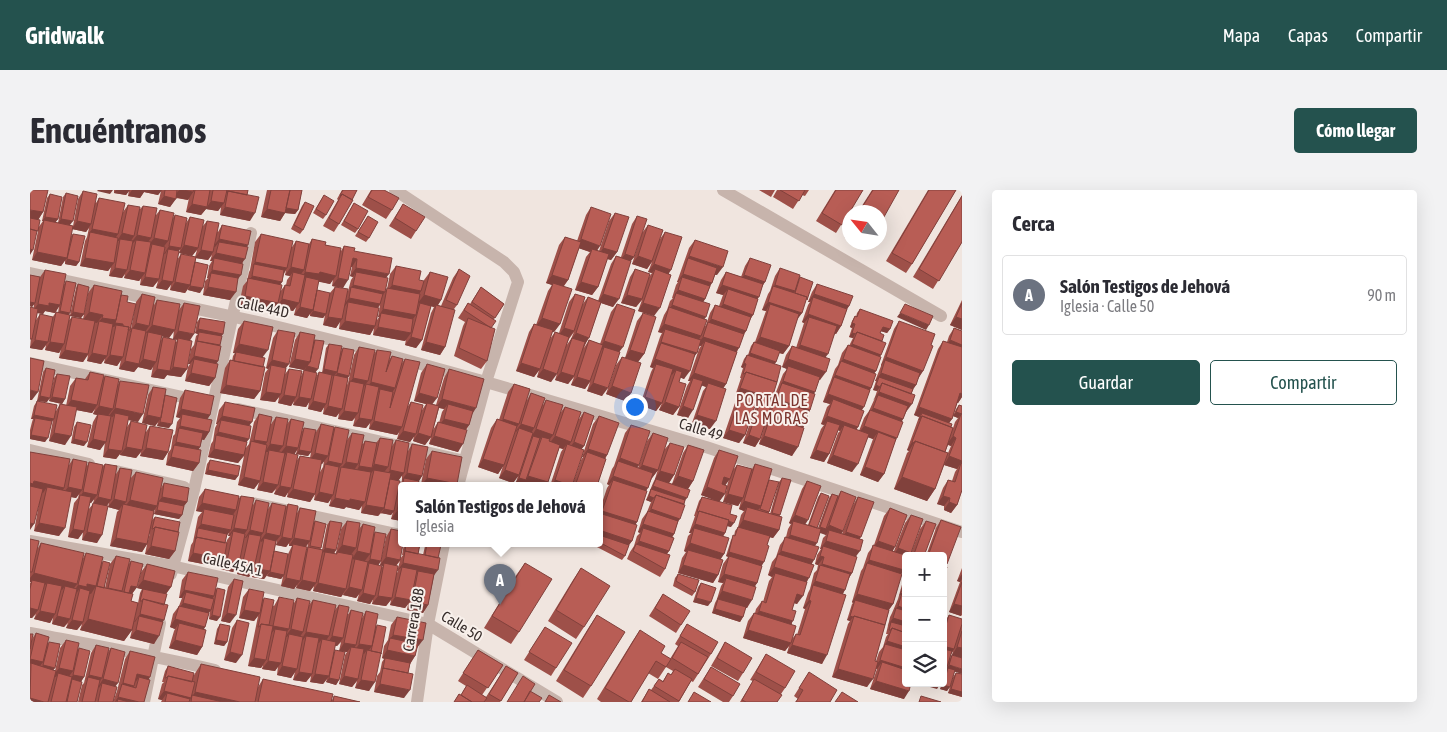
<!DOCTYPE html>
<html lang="es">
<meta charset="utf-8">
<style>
body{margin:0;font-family:"Asap Condensed",sans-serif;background:#f2f2f3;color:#2b2b33}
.controls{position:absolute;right:15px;bottom:15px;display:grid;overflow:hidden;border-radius:5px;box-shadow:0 5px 20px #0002}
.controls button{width:45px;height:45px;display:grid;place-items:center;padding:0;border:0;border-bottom:1px solid #e1e1e2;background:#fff;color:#2b2b33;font:25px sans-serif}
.compass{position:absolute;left:812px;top:15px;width:45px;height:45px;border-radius:50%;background:#fff;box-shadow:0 5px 20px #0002;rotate:300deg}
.you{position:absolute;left:604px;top:216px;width:18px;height:18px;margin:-12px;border:4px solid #fff;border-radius:50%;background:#1a73e8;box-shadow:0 0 0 8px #1a73e833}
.badge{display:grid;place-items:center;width:32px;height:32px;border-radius:50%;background:#24524e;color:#fff;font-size:16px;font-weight:700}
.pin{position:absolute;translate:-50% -41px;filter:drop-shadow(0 1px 2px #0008)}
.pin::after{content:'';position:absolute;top:26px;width:18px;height:15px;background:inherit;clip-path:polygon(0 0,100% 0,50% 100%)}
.popup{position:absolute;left:368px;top:292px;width:205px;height:65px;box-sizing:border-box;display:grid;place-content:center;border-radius:5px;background:#fff;filter:drop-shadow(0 1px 4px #0005);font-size:16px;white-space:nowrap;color:#7c7c81}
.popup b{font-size:19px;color:#2b2b33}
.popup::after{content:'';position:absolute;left:50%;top:100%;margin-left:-10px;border:10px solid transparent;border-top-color:#fff}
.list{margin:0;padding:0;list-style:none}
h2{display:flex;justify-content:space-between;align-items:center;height:65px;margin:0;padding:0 20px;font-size:21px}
h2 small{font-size:16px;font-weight:400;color:#7c7c81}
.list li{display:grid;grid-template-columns:32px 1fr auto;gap:15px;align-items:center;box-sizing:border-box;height:80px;margin:0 10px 10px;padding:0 10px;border:1px solid #e1e1e2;border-radius:5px}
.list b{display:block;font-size:19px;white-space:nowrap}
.list p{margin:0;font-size:16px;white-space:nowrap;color:#7c7c81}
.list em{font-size:16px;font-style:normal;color:#7c7c81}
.actions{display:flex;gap:10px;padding:15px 20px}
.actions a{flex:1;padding:11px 0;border:1px solid #24524e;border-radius:5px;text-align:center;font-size:18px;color:#24524e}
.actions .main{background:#24524e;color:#fff}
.icon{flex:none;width:28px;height:28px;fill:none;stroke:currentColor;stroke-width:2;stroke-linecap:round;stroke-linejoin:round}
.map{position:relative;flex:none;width:932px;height:512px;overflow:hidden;border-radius:5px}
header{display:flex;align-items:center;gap:30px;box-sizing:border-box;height:70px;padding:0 25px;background:#24524e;color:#fff}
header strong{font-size:24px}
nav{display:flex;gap:28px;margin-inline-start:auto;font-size:18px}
.intro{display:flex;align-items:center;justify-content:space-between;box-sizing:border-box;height:120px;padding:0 30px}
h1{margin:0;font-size:35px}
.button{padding:12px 22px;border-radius:5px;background:#24524e;color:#fff;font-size:18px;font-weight:700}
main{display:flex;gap:30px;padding:0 30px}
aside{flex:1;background:#fff;border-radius:5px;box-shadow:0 5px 20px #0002}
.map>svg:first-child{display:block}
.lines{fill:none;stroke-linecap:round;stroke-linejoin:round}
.street{stroke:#c7b4ac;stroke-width:12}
.wall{fill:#9e5049;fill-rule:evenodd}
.shaded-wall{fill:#81413c}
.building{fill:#b85d55;stroke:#81413c}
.labels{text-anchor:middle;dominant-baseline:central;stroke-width:4;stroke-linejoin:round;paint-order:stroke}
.street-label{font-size:15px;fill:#362c2a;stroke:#f8f0eb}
.neighbourhood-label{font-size:16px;letter-spacing:1px;fill:#7b332d;stroke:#f8f0eb}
</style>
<header>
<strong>Gridwalk</strong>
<nav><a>Mapa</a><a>Capas</a><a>Compartir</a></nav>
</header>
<div class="intro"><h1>Encuéntranos</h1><a class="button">Cómo llegar</a></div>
<main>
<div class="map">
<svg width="932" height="512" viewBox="0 0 932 512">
<rect width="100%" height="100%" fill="#f0e5df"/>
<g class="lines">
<path class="street" d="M365,0L474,72L484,82L488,92L456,192L428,296
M693,0L911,126
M0,83L228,132L322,155L456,192L676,257L932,342
M0,173L166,210
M208,219L435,271
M0,260L59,274
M86,281L154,297
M222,313L371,345
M0,351L142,376L398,434L527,512
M141,384L164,300L221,43
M0,443C62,455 124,466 185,480
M114,512L130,433
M387,512L398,434L414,354"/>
</g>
<path class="wall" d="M0,0L13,22L8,30V38L13,31H12L17,8L20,4L28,29L25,32L28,33L33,7L36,3L40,35L43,36L48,9L53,1L66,13L69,8L93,22L98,15L109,20L113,16L126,25L130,20L142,29L145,25L156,33L160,27L172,37L177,31L188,42L192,35L217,57L208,89L200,110L173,105L175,91L178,88H177L179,76L182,71H180L182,65L178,70L166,68L165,73L170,103L158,100V99L155,103L140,100L141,94L137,100L126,98L128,91L123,97L110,95L111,88L109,91L94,88L95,84L92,88L79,86L81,77L78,81L50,76L55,51L57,47L59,38L56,42L42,39L41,46L43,44L49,72L46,76L35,74V70L31,76L2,70L8,41ZM150,59L149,63L162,66L167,60L165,67L151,64L147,70L148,61Z
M84,0H218L217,5L220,31L190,25L191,17L188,21L176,19L171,25L156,22L159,8L158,10L146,8L140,17L128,14L131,1L128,5L114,2L110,8L98,6L99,0L96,5L84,3Z
M237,0H272L268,20L265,24L255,23L250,31L231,27Z
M312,0H327L309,34L304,42L293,36L308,10L307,9Z
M341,0H354L362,20L356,29L332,15Z
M729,0H745L741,7Z
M747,0H779L775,6L772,5L763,19L743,7Z
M805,0H833L806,43L786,31Z
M842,0H869L850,22H828Z
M898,0H926L882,74L876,83L856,71Z
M294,5L296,25L293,29L283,23Z
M932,5V52L903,99L883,87Z
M275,12L273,40L270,44L261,39L272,16Z
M324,13L328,39L325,43L311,35Z
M373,14L386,41L381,49L359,36Z
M561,17L567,60L569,61L579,31L585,23L587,62L581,70L577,69L568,97L562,105L545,100L556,67L560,62L549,58L538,90L534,96L530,134L524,142L522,141L520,149L525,142L529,143L539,112L545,104L552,115L558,107L568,111L581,74L586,66L591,67L602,34L607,26L604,67L601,70L583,117L571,113L554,158L559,150L570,154L581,122L587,114L589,162L572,206L557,201L560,192L555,199L541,195L544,187L538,194L525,190L536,156L541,149L544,142L539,149L521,192L507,187L509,180L504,187L486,181L499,142L504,134L506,135L518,101L522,95L516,93L529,55L535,47L547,51L556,25Z
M338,26L339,48L336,52L325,46Z
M618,35L630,49L635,42L639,84L624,126L608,121L612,110L606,117L591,113L600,87L605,79L619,87L622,83L618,82L622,72L617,79L602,74L612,43Z
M820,37V50L814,47Z
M231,44L262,57L266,51L279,54L282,49L311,61L314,56L324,61L356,88L355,101L357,99L360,84L366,76L389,90L392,97L394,90L400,82L411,110L408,115L411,116L423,88L429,79L427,115L424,119L415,157L410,165L391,160L401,123L404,117L401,116L392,150L386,158L375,155L376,149L375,151L343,145L344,138L340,145L309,139L310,131L306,138L293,135L295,125L293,128L280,126V123L277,128L264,125L266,117L263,121L247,117V114L243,121L209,115L213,96L217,91L219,82L220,80L225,52ZM321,77H322L320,86L323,87L321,90L318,101L317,102L305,97L299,104L287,101L288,91L300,94L303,89L302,96L313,98ZM256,80L255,85L260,86L257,90L256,95H255L250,102V95L252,92L254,84ZM350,115L348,127H349L347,130L348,118Z
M665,50L687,85H685L679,99L675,109L673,112L674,137L676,135L680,123L685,115L689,116L693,105L686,103L691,90L696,82L711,87L715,76L720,68L735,92L733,95L727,109L723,125L721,127L716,141L713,146L707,162L696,194L693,198L680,239L662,233L673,201L676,197L672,195L658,228L647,225L657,196L660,191H658L669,159L671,156L669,155L654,189L650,187L649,192V217L643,225L629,220L632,213L626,221L610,215L621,182L623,178L620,177L630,147L632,143L628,142L634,125L637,120L640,111L643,108H642L646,95L648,92H647L659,58Z
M823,52H838L834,59Z
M750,78L769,89L772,123L767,129L759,156L753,164L749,163L745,174L741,209L743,210L753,184L757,179L752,177L756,165L762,156L766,158L774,133L772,132L778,115L780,112H778L782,102L787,94L819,116L817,119L811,136L806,144L805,143L795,167L790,190L789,189L783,204L780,220L762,266L729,254L735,234L730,249L725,257L713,253L727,213H725L715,245L709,253L693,248L706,210L708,207L705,206L711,188H710L713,178L711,177L714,169L717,165H718L721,156L724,152H725L736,121L732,120L738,104L740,101L745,86Z
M15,80L35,94L36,91L39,125H40L46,98L48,94L54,124L51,128L40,126L39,130L42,127L53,129L58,103L64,95L91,105L97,112L101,139L106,112L112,104L124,115L127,110L149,120L154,113L160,151L157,179L151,187L137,185L134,189L121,187L123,176L121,180L108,177L104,182L89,179L91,170L87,176L74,173L75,168L71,174L57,171L58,165L53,172L29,168L31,159L29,163L15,160L16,155L12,160L0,158L4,114L2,117L0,116V85L10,87ZM29,116L28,123L26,122L22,128L10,124L6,130L7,123L13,124L15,121L25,123ZM144,140L143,149L148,150L146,152L133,147L131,150L132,146L139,148Z
M451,97L474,114L464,129L461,138L457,171L451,179L424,166L433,136L435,132L428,128L438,113L440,114Z
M932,110V140L920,135Z
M830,119L860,139L857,143L851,141L850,143L852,151L850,167L846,181L844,183L841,198L832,220L828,237L826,240L829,241L834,228L839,221L844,210L847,201L843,200L846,191H845L851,176V175L864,139L869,131L901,155L893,181L888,188L886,195L883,199L876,222L872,231L854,284L848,292L830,285L843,249L838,247L822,282L797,273L808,243L810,241L808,240L799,264L794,272L780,268L791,239L794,235L791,234L797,217L800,214L793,212L799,195L800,193L805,179L808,175L812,163L818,155L819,156L823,148L819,147L822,138L820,137L822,131L825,126L826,127L827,123Z
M613,123L614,164L608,172L601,203L595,211L576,204L586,175L592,167L595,168L607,131Z
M170,128L193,144L191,146L188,171L186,173L185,188L179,196L155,191L158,177L160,174H158L161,159L164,155L166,146L168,144L165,143L167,132Z
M214,131L233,168V177L230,201L224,209L190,203L195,178L200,170L202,171L203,166L205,163H203L208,139Z
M924,138L932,141V207L928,213H927L922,229L919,233L921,237L923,238L925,232L928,228L923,226L926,219L929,215L932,216V300L927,315L921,323L914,320V316L907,314L913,298L918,290L922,291L925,282L927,279L914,275L905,299L897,311L864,299L877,263L879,261L877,260L889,227L884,225L908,159L913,151L917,152L919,146ZM918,255L921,256L918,263L915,262Z
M248,140L256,178L255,184L259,179L271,186L274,180L259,177L265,150L270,142L285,150L286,187L289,182L292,183L296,158L299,154L311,161L313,158L319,186L318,188L317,195L318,193L324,165L329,157L344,164L347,160L359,170L362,166L372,173L375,169L378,216L381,212L392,220L396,214L384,211L391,183L397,174L402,214L406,215L414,188L419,179L442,225L439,235L436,240L428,262L399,254L401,247L395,255L383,251L384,246L380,252L367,249L369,242L367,245L339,239L340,233L336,238L323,236L325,228L322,231L308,229L309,223L306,227L293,224L294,217L291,222L278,219L279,212L276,217L263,215L264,211L261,216L248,213L249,207L245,212L230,210L235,183L238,179L236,178L243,148ZM409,218L414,219L412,222L409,233L408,232L403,240Z
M16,178L17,212L7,211L13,182Z
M60,182L72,190L75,186L87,196L90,191L108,232L98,230L97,237L101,231L116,242L120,236L138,262L133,270L110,266L111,262L106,268L90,265V264L86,269L73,267L75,252L70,260L57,257L63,232L67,225L63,224L65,219L62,223L46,220L35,255L19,251L23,230L21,232L15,252L0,249V240L2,232L3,229H1L4,216L7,211L26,221L30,214L36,216L40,196L46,188L55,189Z
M27,184L35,209L32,214L19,211L24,188Z
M484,194L497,210L501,203L513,215L516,210L530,223L535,217L549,229L554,222V256L551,259L541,296H520L531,262L533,259L529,258L518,292L515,296H499L486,292L488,286L483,293L469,288L473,276L468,284L448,277L461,238L467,229L469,230L478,202Z
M123,197L139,238L127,236L128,232L125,236L112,233L118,205Z
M155,200L180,225L177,229L179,242L174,250L172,249L170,257L168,260L169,273L163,281L136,275L138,263L141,259L143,246L145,244L147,232L150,228L146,227L150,208Z
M195,212L219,236L215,259L219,254L224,232L229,224L241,234L246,227L257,234L261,229L272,241L274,238L286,242L291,234L303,240L305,237L317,250L322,243L333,254L335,251L346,253L350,248L362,256L366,250L378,261L382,254L392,286L389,291L387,296H371V331L361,329L363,322L361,325L351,323L352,322L348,326L331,323L332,315L329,320L316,317L314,319L299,316L301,309L298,313L284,310L285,304L280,312L257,307L258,302L255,307L244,304L246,299L242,303L227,300L229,292L224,299L208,295L214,266L208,273L178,267L181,254L183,251L185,238L187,234H186L189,220ZM267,260L266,264L278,266L281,262L280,268L270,266L267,270L264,264ZM294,271L293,277L290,282L291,274H292ZM372,285V291L369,294L368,291Z
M569,226L577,265L575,269L567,296H542L551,270L553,267H552L563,234Z
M47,232L54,256L41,253L44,237Z
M601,235L609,275L607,277L608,278L617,251L623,243L634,260L640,253L644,285L639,293L642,294L653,263L658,255L663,291L658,299L655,310L644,344L642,348L639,361L637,364L635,379L630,387L597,369L600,362L604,356L607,346L610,343L608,342L612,329L617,322L621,312L616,310L623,293L625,289L630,273L628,280L622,288L616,301L607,332L605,335L602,351L599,355L595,366L592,370L563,355V354H569V322L577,298L579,295L577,294L582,279L584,276L595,243Z
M689,260L702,281L707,275L722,279L725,274L738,291L739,322V323L740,324L749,292L752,288L749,340L743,348L739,347L727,393L725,396L717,418H715L713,427L710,432L682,423L685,413L687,409L691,396L693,393L688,392L693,374L698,367L696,366L701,350L704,346L705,341L708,337L711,325L714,321L709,319L711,311L708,316L693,312L697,298L689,312L700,324L701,337L697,336L695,343L693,347L694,364L690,369L688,385L683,393L648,383L652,368L656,362L654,361L658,346L661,343H659L664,329L665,326H664L669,311L672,307L686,310L671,305L684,268ZM699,289L697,296L695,295Z
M402,261L427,294L425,296H389L391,294L396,269Z
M0,262L39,275L43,269L57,276L59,272L72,277L75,274L86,284L90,278L100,289L106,282L131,298L134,293L157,312L154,316L152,325L149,329L124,324L125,318L124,321L122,330L125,327L145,361L139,369L115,364L119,345L120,343L117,354L112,362L80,356L87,322L89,320L78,317L79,312L77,316L67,353L52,350L53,342L48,349L38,347L44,313L48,308L49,304L46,308L41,307L29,346L4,341L9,314ZM64,309L63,314L58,320L60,312L61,313Z
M180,270L208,286L205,290L175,284L177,274Z
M777,291L775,334L778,335L788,307L791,303L787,338H788L799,308L802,304L808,306L811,301L813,341L811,344H812L823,315L828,307L830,349L822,383L819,388L813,404L792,474L757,463L759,456L755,461L713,448L718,431L724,423H725L726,419L732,411L733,412L739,391L742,387L738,385L742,372L746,367L750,355L756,347L758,339L761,334L759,333L772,299ZM790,342L796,345L793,348L790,359H791L787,365L785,374L788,375L787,380L784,383L780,399L778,403L773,418L775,419L767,445L766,444L762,449V420L764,413L767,414L777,392L782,374L785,356Z
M175,299L209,308L211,306L223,315L226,310L238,319L242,313L255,318L258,314L267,323L270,318L283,333L285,331L291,360H292L297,335L300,331L306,360L304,364H306V363L311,339L317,331L329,339L333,334L344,344L345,342L348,375L351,378L353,376L350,375L356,347L361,339L370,369L373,365H372L374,354H390L388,364L393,365L395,356L397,354H406L404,386L398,415L393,423L377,420L378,414L375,418L360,415L361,410L356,416L342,414L343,409L340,414L327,411L329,404L326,408L313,405L314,403L311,407L283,401L284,396L280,401L266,398L267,394L264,399L251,396L253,386L251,389L237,386L238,384L234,389L222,387L224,379L219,387L207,384L209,374L203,382L191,379L193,370L188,377L158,371L161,355L163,352L168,327L172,322L166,321L169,307ZM199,342L198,346H200L197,350L196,353H195L196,346ZM247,350L246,355L256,357L259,353V356H262L258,364L244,362L246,352ZM278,353L277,359L276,361V357ZM370,371L367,381H368L367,383L366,376Z
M860,318L863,361H864L875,333L881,325L874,380L871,384L863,414L859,420L845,471H846L849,462L853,457L856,447L858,444H856L860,427L862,423L868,409L873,391L876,386V493L874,509L840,499L847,479L846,478L837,497L802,487L818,434L820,431L817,430L822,414L823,413L822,412L831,381L833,378L838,363L844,355L854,326Z
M911,330L917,374L915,377L913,366H896L906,338Z
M896,331L894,366H880L890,339Z
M0,349L8,358L11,353L53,368L56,363L72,372L75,398L80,374L86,366L98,375L101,371L107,397L102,404L101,411L108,413L110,403L112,399L107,398L111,382L117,374L141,397L136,404L132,433L124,454L100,448L102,440L94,451L50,440L52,434L47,440L36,438L38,433L34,437L22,434L23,427L20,433L4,429L6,424L2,428H0V393L1,392H0Z
M495,373L489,442L481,454L454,438L487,384Z
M551,378L554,437L546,449L518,431L543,390Z
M932,378V425L931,426L919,422L930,392L927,391Z
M158,382L186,400L187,398V431L179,429L180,421L179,423L175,437L174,439L172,457L167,465L139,458L144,441L145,439L140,437L143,424L149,416L152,408H149L152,390Z
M648,384L665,402L662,406L643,396L645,388Z
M204,389L200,433L191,431L198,397Z
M671,393L678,416L663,412L668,397Z
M219,399L233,409L244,416L249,407L264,413L267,408L279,415L283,410L304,421L309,415L317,426L321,420L332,428L336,421L346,436L350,465L339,501L325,498L327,491L322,497L309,494L315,465L317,462L309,461L311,452L307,456H305L304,462L309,490L306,495L296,492L297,489L293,494L280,492L281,486L276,492L263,490L265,482L261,488L247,485L248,476L245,481L232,479L233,475L231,478L218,476L228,426L224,431L209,428L213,407Z
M633,404L651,435L646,443L619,426Z
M567,425L561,496L553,508L526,491L559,437Z
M919,425L932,434V468L922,465L923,461L921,464L920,468L922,465L924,482L917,501L910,499L912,493H913V434Z
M367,427L387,458L385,466L380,474L378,483L374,508L344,502L347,486L350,482L352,472L354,469L352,468L354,456L358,450L361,435Z
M207,430L206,473L194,470L202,438Z
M190,434L197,452L194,456L184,454L187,439Z
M657,434L681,464L663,492L661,491L649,512H611L619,499L621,500L629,489L633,491L638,483L641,485L643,481L636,477L628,489L618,483L601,512H571L567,509L602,452L610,440L631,463L640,469L648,456L645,454Z
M515,437L526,478L521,486L494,470Z
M6,443L18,453L23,480L25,481L30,458L36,450L48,460L49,458L54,487L51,491L47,512H0V444L2,449Z
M695,452L713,483L708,491L681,476Z
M66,455L78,462L81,458L85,497L83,512H48L52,495L54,493L61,463Z
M448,460L473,475L452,505L456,507L476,476L488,483L470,512H424L429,504L431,505L436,496L428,491Z
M100,461L119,489L114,512H83L87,501L95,469Z
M736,464L755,498L751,504L747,512H710L723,491L720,490Z
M171,474L228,497L233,489L302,510L304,506L330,512H131L132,510L128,509L132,494L134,492H132L135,481L138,476L164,485Z
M681,477L703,506L699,512H693L668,497Z
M779,482L800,512H765L768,509L764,506Z
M926,483L932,484V507L918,503L923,487Z"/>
<path class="shaded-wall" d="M68,0H83L80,4L67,1Z
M86,0H100L96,5L84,3Z
M102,0H132L128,5L114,2L110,8L98,6Z
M149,0H153L163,2L158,10L144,7Z
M134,6L146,9L140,17L128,14Z
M181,11L194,13L188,21L176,19L171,25L156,22L162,14L177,17Z
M195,17L225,23L220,31L190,25Z
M256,18L268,20L265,24L255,23L250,31L231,27L237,19Z
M0,20L13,22L8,30L0,29Z
M15,27L28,29L25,33L12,31Z
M31,29L43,31L40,35L28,33Z
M47,31L61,34L56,42L42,39Z
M62,39L88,44L83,52L60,42L57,47Z
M92,43L104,46L99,54L90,49L89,51H87Z
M107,45L121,48L115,56L106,50L103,53H101Z
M124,48L138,51L132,59L122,54L120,56H118Z
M189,49L218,55L213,63L189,52L185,57H183Z
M551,49L570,56L565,64L562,59L560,62L545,57Z
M154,55L168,58L162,66L149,63Z
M139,56L151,58L145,66L138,59L135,64H134Z
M573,58L587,62L581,70L568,66Z
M0,59L3,60L0,65Z
M171,60L183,62L178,70L165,68Z
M7,62L37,68L31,76L2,70Z
M186,63L215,69L209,77L184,68L182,71H180Z
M595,64L604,67L598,75L589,72Z
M608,66L622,71L617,79L602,74Z
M659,66L693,77L687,85L656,75L658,68L654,74Z
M55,68L84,73L78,81L50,76Z
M323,68L327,69L322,77L317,76Z
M37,69L49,72L46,76L35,74Z
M225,72L257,78L252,86L224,74L220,80Z
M624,74L641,80L636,88L625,79L622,83L618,82Z
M261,77L274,80L268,88L263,82L260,86L255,85Z
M85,78L97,80L92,88L79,86Z
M326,78L359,84L353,92L326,82L323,87L320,86Z
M100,80L115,83L109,91L94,88Z
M182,80L211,85L205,93L181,83L178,88H177Z
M275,82H290L306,86L300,94L285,91L276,87L273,91L270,90Z
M653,84L682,93L677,101L652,87L648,92H647Z
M522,85L538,90L532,98L523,93L522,95L516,93Z
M714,85L735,92L729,100L709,93Z
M222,86L252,92L246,100L218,92Z
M115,87L129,89L123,97L110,95Z
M308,88L318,90L313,98L302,96Z
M132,90L143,92L137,100L126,98Z
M145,92L160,95L155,103L140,100Z
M551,92L568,97L562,105L545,100Z
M323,95L355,102L349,110L320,100Z
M362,95L391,101L386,109L356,103Z
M692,95L729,107L723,115L698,99L693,105L686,103Z
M745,95L765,101L759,109L743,97Z
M160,96L173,98L170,103L158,100Z
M178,97L206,102L200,110L173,105Z
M648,100L675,109L670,117L646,103L642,108Z
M573,104L589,109L583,117L568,112Z
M784,104L819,116L814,124L783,107L780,112H778Z
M394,105L411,110L406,118V115L404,117L388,113Z
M597,105L612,109L606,117L591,113Z
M215,106L248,113L243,121L209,115Z
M319,108L350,114L345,122L318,112L315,116H313Z
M252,109L269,113L263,121L247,117Z
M0,112L5,113L2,117L0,116Z
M738,112L772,123L766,131L740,114L736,121L732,120Z
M19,113L30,115L25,123L15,121L13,124L2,122L8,114Z
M613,113L630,118L624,126L608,121Z
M693,114L723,125L718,133L687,122Z
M642,115L676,127L670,135L639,120Z
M270,117L283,120L277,128L264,125Z
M353,119L386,125L380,133L351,123L349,127H348Z
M30,121L40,123L37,127L27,125Z
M283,121L296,124L293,128L280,126Z
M43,122L54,124L51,128L40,126Z
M59,122L73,125L67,133L53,130Z
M870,123L899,135L896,140L867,127Z
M778,124L811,136L806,144L777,134L779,127L774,133L772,132Z
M298,127L312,129L306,138L293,135Z
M926,127L932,129V140L920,135Z
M72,128L86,130L93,134L90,139L86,135L84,137L68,133Z
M512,128L530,134L524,142L506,136Z
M681,129L716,141L711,149L677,135Z
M315,131L345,136L340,145L309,139Z
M106,133L119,136L114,144L100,142Z
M822,133L825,134L822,138L820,137Z
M634,134L671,146L666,154L635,139L632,143L628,142Z
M122,135L145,140L139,148L116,143Z
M348,137L381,143L375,151L343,145Z
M853,137L860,139L857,143L850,141Z
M534,138L544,141L538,149L528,146Z
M168,139L193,144L190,148L169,142L168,144L165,143Z
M148,141L164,144L159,152L143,149Z
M546,143L559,148L554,156L540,151Z
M822,143L825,144L823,148L819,147Z
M381,147L392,150L386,158L375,155Z
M673,147L709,158L703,166L675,151L671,156L667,155Z
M730,147L759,156L753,164L724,155Z
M5,150L18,152L12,160L0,158V157Z
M920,150L932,155V165L914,158Z
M574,151L593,157L587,165L574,157L572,160L569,159Z
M20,152L34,154L29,163L15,160Z
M396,152L415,157L410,165L391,160Z
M631,152L667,163L661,171L631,153L626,160Z
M209,154L238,160L232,168L203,163Z
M822,154L851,165L846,173L817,162Z
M770,155L798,164L792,172L765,163Z
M35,160L58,164L53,172L29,168Z
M600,160L614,164L608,172L595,168Z
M62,163L77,166L71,174L57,171Z
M720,163L746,172L743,176L717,167Z
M80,165L93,167L87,176L74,173Z
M164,166L188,171L183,179L164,169L160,174H158Z
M856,167L893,181L888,189L855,170L851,176V175Z
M113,169L126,172L121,180L108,177L104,182L89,179L95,171L109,174Z
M265,169L280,172L274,180L259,177Z
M625,169L660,181L654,189L644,185L646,180L642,185L625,179L626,174L623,178L620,177Z
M758,169L796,182L790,190L757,179L758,176L757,179L752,177Z
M813,169L846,181L840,189L810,173Z
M242,170L259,174L253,182L241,175L238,179L236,178Z
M491,173L510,179L504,187L486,181Z
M714,173L716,174L713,178L711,177Z
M277,176L288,179L285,183L274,181Z
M143,177L157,179L151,187L137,185L134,189L121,187L127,179L140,181Z
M294,179L307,182L304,186L292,183Z
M513,179L527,184L521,192L507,187Z
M531,182L544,186L538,194L525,190Z
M161,183L185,188L179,196L155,191Z
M307,183L319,186L316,190L305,188Z
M664,183L696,194L691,202L678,193L676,197L661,192L663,188L660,191H658Z
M851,183L886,195L880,204L849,187L846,191H845Z
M805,185L841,198L836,206L804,187L800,193Z
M547,187L560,191L555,199L541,195Z
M323,188L338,191L332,199L319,194Z
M753,191L785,202L779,210L751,194Z
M341,192L365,198L360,206L350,199L348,203L335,200Z
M563,193L578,198L572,206L557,201Z
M196,195L230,201L224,209L190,203Z
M846,195L850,197L847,201L843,200Z
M582,196L601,203L595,211L576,204Z
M710,198L742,208L736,216L732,206L727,213L710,208L712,202L708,207L705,206Z
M0,200L8,202L2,210H0Z
M236,202L251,204L245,212L230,210Z
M849,202L882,214L876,222L848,205L843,210Z
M389,203L407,208L401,216L397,213L396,214L384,211Z
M930,203L932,204V207L928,213L924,211Z
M798,204L834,217L828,225L803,209L800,214L793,212Z
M254,205L266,207L261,216L248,213Z
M10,206L20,208L17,212L7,211Z
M22,207L35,209L32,214L19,211Z
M269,207L281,209L276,217L263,215Z
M615,207L632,213L626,221L610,215Z
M412,209L446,218L441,226L418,214L414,219L406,217Z
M746,209L780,220L774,228L745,211Z
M41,210L67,215L62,223L36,218Z
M283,211L296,214L291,222L278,219Z
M635,212L649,217L643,225L629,220Z
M69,216L83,219L77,227L63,224Z
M298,216L312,219L306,227L293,224Z
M653,216L663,220L658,228L647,225Z
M889,217L922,229L916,237L892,223L889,227L884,225Z
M85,218L113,224L108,232L85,227V223L83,227L79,226Z
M843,218L873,229L868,238L837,226Z
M151,219L180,225L175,233L152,224L150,228L146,227Z
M314,221L328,223L322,231L308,229Z
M926,222L931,224L928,228L923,226Z
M4,225L24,229L21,233L5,228L3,229H1Z
M117,225L131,228L125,236L112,233Z
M667,225L686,231L680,239L662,233Z
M740,225L774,236L768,245L740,227L736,234H735Z
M192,226L222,232L216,240L191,230L187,234H186Z
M797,226L828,237L822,245L814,235L810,241L795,235L797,231L794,235L791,234Z
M329,228L342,230L336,238L323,236Z
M414,229L439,235L433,243L408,237Z
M473,229L489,234L483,242L467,237Z
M344,231L372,237L367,245L339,239Z
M130,232L142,234L139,238L127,236Z
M491,234L504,238L499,247L489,238L486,242H485Z
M150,236L179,242L174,250L148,245L149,238L144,244Z
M834,236L867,248L862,256L848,242L843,249L828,244Z
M506,239L523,245L517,253L512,247L509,250L503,246L501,248V247Z
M699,240L715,245L709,253L693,248Z
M373,241L386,244L380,252L367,249Z
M188,242L219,249L213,257L186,245L182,251Z
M24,243L41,246L35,255L19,251Z
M388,243L401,247L395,255L383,251Z
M1,245L18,248L15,252L0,249V246Z
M719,245L730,249L725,257L713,253Z
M404,246L433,254L428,262L399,254Z
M525,246L541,252L536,260L537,254L533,259L519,254Z
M734,246L768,257L762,266L729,254Z
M923,246L926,248L921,256L917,254Z
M44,249L57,252L54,256L41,253Z
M63,249L76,252L70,260L57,257Z
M224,250L237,252L232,260L220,255Z
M146,252L170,257L164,265L144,256Z
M544,252L554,256L548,264L538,260Z
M882,252L884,253L879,261L877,260Z
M240,254L253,256L247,264L239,260L238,262H235Z
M256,256L268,258L263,267L257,262L255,265L250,264Z
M96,257L112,260L106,268L90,265Z
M116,258L138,262L133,270L110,266Z
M78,259L92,261L86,269L73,267Z
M184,259L214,265L208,273L178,267Z
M558,259L577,265L572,273L557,262L553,267H552Z
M269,260L281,262L278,266L266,264Z
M786,260L799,264L794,272L780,268Z
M285,263L298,266L292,274L279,271Z
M803,265L828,274L822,282L797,273Z
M919,266L932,271V281L931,273L927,279L914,275Z
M141,267L169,273L163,281L136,275Z
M590,268L609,275L603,283L588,271L584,276Z
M453,269L474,275L468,284L448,277Z
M298,271L312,274L306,282L294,277Z
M316,272L328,274L323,282L310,280Z
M344,274L358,277L352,285L344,280L341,283L327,280L329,276L342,278Z
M612,275L628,280L622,288L606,283Z
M835,277L854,284L848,292L830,285Z
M178,280L208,286L205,290L175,284Z
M360,280L374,283L368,291L354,288Z
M475,280L489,285L483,293L469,288Z
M630,281L644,285L639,293L625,289Z
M377,283L392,286L387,294L374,288L371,291Z
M498,286L518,292L515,296H499L486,292L489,288L496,290Z
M583,286L618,298L612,306L583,290L579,295L577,294Z
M648,286L663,291L658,299L642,294Z
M214,287L230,291L224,299L208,295Z
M694,287L700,289L694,297L689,295Z
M872,287L905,299L897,311L864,299Z
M397,288L427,294L425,296H391Z
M525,290L542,296H521Z
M4,291L34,298L29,306L17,297L13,303L0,300V293Z
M233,292L248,295L242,303L227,300Z
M250,296L261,298L255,307L244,304Z
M623,296L657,308L654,312L621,299Z
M38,297L52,300L46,308L32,305Z
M677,297L695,304L689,312L671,305Z
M263,299L285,304L280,312L257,307Z
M53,302L67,305L61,313L49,310L50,307Z
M289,302L303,305L298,313L284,310Z
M698,304L713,308L708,316L693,312Z
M619,306L624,308L621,312L616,310Z
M913,306L920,308L914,316L907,314Z
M68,307L81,310L75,318L62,315Z
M132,307L157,312L151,320L129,311Z
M305,308L320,309L335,312L329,320L316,317L314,319L299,316Z
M84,309L96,312L92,317L93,314L89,320L78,317Z
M100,310L127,316L122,324L94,318Z
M714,311L731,316L725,324L717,317L714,321L709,319Z
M919,312L927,315L921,323L914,320Z
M172,313L206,320L201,328L174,319L172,322L166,321Z
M336,315L354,318L348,326L331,323Z
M354,319L364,321L361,325L351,323Z
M621,319L650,329L644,337L616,326Z
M127,320L152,325L149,329L124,324Z
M367,321L371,322V331L361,329Z
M572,321L607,332L601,341L569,326Z
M669,322L704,333L701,337L667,327Z
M765,325L778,330L773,338L763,331L761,334L759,333Z
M713,330L749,340L743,348L708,338Z
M0,333L4,334L0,340Z
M9,333L35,338L29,346L4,341Z
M171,334L201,340L195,348L168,338Z
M613,334L644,344L638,352L613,338L610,343L608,342Z
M665,334L695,343L689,351L664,338L661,343H659Z
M799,335L813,341L808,349L799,340L796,345L787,342L790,337L796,339Z
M204,338L217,340L212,348L203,341L200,346H198Z
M43,339L54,341L48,349L38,347Z
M220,340L233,343L228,351L219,344L216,348H215Z
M569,340L602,351L596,359L569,350Z
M57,342L72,345L67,353L52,350Z
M816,342L831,347L825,355L810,350Z
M236,343L250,346L244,354L234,348L232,352L230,351Z
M760,345L787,353L781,361L754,353Z
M252,347L262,349L256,357L246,355Z
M86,348L117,354L112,362L80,356Z
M264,348L280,351L274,359L263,354L262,356H259Z
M609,351L639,361L633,369L603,359Z
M796,351L830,361L824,369L793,356L791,359H790Z
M848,351L865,357L860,366L842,359Z
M660,353L694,364L689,372L658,360L656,362L654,361Z
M312,355L326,358L320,366L307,362L306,363Z
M121,356L145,361L139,369L115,364Z
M295,358L306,360L303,364L292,362Z
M868,358L881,363L879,366H863Z
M327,361L340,364L334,372L322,369Z
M751,361L784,370L779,378L747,366Z
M699,362L734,372L731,377L696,366Z
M163,363L194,369L188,377L158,371Z
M790,366L794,367L788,375L785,374Z
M356,367L370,370L364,378L354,373L353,376L350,375Z
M340,369L351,371L348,376L337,373Z
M839,370L874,380L868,388L837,373L833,378Z
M197,371L209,374L203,382L191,379Z
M373,373L408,380L402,388L388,381L385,385L372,377L367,381Z
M792,374L822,383L817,391L789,377Z
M653,375L688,385L683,393L648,383Z
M212,376L224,378L219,387L207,384Z
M744,377L779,388L774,396L745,383L742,387L738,385Z
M228,379L240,381L234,389L222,387Z
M240,382L254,385L251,389L237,386Z
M4,383L47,394L41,402L35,396L32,400L16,396L17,393L15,395L2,392V390L1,392H0V388Z
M694,384L727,393L721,402L696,388L693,393L688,392Z
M932,384V389L930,392L927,391Z
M256,388L270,391L264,399L251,396Z
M113,390L141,397L135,405L107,398Z
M272,390L286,393L280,401L266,398Z
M785,391L815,400L810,408L783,395L780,399Z
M288,393L316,399L311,407L283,401Z
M875,393H876V402L873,397L870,401Z
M57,394L66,396L61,404L53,402L50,398L46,404L43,403L48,395Z
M101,396L107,397L101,405L93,413Z
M319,397L332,400L326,408L313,405Z
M154,400L184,406L179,414L156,402L152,408H149Z
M692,401L722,410L717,418L687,409Z
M333,403L345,406L340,414L327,411Z
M767,404L773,406L767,414L761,412Z
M827,404L863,414L857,422L825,410L823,413L822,412Z
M348,406L362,408L356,416L342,414Z
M365,407L381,410L375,418L360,415Z
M666,408L681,412L678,416L663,412Z
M779,410L781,411L775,419L773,418Z
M382,412L398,415L393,423L377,420Z
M153,413L181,420L175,428L147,421Z
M924,414L932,416L931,426L919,422Z
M868,416L876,419V428L866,419Z
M0,418L8,420L2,428H0Z
M685,419L713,427L710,432L682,423Z
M214,420L230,423L224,431L209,428Z
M10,421L25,424L20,433L4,429Z
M729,421L763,431L758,439L723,429Z
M197,423L206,425L200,433L191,431Z
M110,424L134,430L129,438L109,426L105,432H104Z
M182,425L190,427L187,431L179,429Z
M27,426L40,429L34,437L22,434Z
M820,426L823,427L820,431L817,430Z
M863,428L876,432V441L861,432L857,436Z
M58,429L102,440L94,451L50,440Z
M145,429L175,437L170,445L149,433L145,439L140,437Z
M42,430L53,432L47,440L36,438Z
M243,436L259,439L253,447L245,439L240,445Z
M261,439L273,442L268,450L259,444L257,447H255Z
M106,440L129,446L124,454L100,448Z
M718,440L761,453L755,461L713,448Z
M276,442L299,446L294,454L292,449L289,453L275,451L276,446L273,450H271Z
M363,445L393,450L387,458L359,453V450Z
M302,446L313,448L307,456L297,454Z
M145,450L172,457L167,465L139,458Z
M186,450L197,452L194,456L184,454Z
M857,451L876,457V467L854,457Z
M314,453L326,455L321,463V457L317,462L309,461Z
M329,454L342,456L336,464L337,460L334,464L324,462Z
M762,455L797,465L792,474L757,463Z
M913,456L924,459L919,467L913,466Z
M927,457L932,458V468L922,465Z
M357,460L385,466L380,474L352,468Z
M200,462L212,465L206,473L194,470Z
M224,468L236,470L231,478L218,476Z
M0,469L13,472L7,480L1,473L0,474Z
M850,470L876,478V487L852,472L847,479L844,478Z
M238,471L251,473L245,481L232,479Z
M13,475L25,478L22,482L10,479Z
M919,475L932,479V484L916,479Z
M252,476L267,479L261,488L247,485Z
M29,478L43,481L37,489L28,483L26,487L23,486Z
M808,479L843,489L837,497L802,487Z
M269,482L282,484L276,492L263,490Z
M107,484L120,487L115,495L109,487L105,493Z
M285,484L299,486L293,494L280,492Z
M43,485L54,487L51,492L40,489Z
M59,485L72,488L66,496L58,487L53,493Z
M314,486L328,489L322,497L309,494Z
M299,488L309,490L306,495L296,492Z
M73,489L88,493L82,501L72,493L69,498L68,497Z
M331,490L345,492L339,501L325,498Z
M846,491L879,501L874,509L840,499Z
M93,493L104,496L98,504L91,495Z
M894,493H911L907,499L893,495Z
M350,494L380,500L374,508L344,502Z
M913,495L920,497L917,501L910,499Z
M921,499L932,502V507L918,503Z
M134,501L161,508L158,512L137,503L132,510L128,509Z
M165,502L210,512H161L162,507Z
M88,507L109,512H87L88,509L86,512H85Z
M0,508L14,512H0Z"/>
<path class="building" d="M0,0H18L13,22L0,20Z
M135,0H147L146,9L134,6Z
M153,0H164L163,2Z
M165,0H180L177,17L162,14Z
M183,0H197L194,13L181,11Z
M197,0H218L217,5L198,1L197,3Z
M241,0H260L255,23L237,19Z
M260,0H272L268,20L256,18Z
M313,0H327L322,10L312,4L311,6L310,5Z
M342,0H354L369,8L362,20L338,7Z
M750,0H775L769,11Z
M806,0H833L812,35L792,23Z
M843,0H869L850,34V22H829Z
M899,0H926L882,74L862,63Z
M53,1L67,4L61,34L47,31Z
M198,1L229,7L225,23L195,17Z
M36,3L48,6L43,31L31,29Z
M20,4L32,7L28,29L15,27Z
M312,4L323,10L309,34L299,28Z
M294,5L304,11L296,25L286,19Z
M932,6V52L909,91L889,79Z
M69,8L95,13L88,44L62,39Z
M275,12L284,16L273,40L264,35Z
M324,13L338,21L328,39L314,31Z
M373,14L395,27L386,41L365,28Z
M98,15L110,17L104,46L92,43Z
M113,16L127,18L121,48L107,45Z
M561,17L581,24L570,56L551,49Z
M130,20L144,23L138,51L124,48Z
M585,23L599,27L587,62L573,58Z
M145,25L157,28L151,58L139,56Z
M338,26L348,32L339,48L328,42Z
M607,26L617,29L604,67L595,64Z
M160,27L174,30L168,58L154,55Z
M0,28L10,30L8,41L0,39Z
M14,30L43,36L37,68L7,62Z
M177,31L189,33L183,62L171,60Z
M192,35L221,41L218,55L189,49Z
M618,35L633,40L622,71L608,66Z
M0,39L7,41L3,60L0,59Z
M60,42L88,48L84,73L55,68Z
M635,42L652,47L641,80L624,74Z
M43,44L55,46L49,72L37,69Z
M231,44L263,51L257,78L225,72Z
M535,47L551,52L538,90L522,85Z
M90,49L103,51L97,80L85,78Z
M282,49L296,52L295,55L311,58L306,86L290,82L289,84L275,82Z
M106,50L121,52L115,83L100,80Z
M665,50L698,61L693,77L659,66Z
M266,51L279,54L274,80L261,77Z
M189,52L218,57L215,69L186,63Z
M122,54L135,57L129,89L115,87Z
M314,56L325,58L324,61L362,68L359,84L326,78L327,69L323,68L318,90L308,88Z
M138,59L149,61L143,92L132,90Z
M562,59L579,64L568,97L551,92Z
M151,64L166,67L160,95L145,92Z
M586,66L601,71L589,109L573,104Z
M184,68L213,74L211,85L182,80Z
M658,68L687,78L682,93L653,84Z
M720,68L741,75L735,92L714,85Z
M165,72L178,75L173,98L160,96Z
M224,74L254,80L252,92L222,86Z
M366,76L391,81L389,90L394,91L391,101L362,95Z
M750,78L770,85L765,101L745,95Z
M429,79L440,86L427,115L416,110Z
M605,79L620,84L612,109L597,105Z
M625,79L641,85L630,118L613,113Z
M15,80L36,84L30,115L19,113V116L8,114Z
M263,82L275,85L269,113L252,109L255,95L260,96Z
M326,82L358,88L355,102L323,95Z
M400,82L418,87L411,110L394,105Z
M696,82L733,94L729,107L692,95Z
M181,83L208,88L206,102L178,97Z
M0,85L10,87L5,113L0,112Z
M276,87L289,90L283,120L270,117Z
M652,87L680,96L675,109L648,100Z
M770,87L783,92L777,110V107L765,103Z
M218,88L252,95L248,113L215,106Z
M36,91L46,93L40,123L30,121Z
M523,93L542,99L530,134L512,128Z
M48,94L59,97L54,124L43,122Z
M787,94L823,106L819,116L784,104Z
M64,95L92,101L86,130L72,128L73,125L59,122Z
M743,96L777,107L772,123L738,112Z
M305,97L318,99L312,129L298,127Z
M321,97L353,104L350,114L319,108Z
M451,97L474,114L465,128L442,112Z
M357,98L390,104L386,125L353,119Z
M698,99L728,109L723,125L693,114Z
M287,100L300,103L296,124L283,121Z
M646,103L680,114L676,127L642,115Z
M112,104L125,107L119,136L106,133Z
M545,104L555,107L544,141L534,138Z
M91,105L98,106L97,112L106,114L100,140H98L99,137L93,136V134L85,133L86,130Z
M558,107L571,112L559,148L546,143Z
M783,107L817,119L811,136L778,124Z
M127,110L150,114L145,140L122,135Z
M318,112L349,118L345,136L315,131Z
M154,113L170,116L164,144L148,141Z
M390,113L401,116L392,150L381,147Z
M438,113L466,131L461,138L434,120Z
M932,113V129L926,127Z
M587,114L605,120L593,157L574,151Z
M740,114L769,124L759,156L730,147Z
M875,114L903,126L899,135L870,123Z
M406,115L425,120L415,157L396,152Z
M685,115L721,127L716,141L681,129Z
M0,117L8,119L2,149H0Z
M639,117L677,130L671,146L634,134Z
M830,119L863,131L860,139L853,137L850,143L854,145L852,151L827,142L826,144L822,143L825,134L822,133L825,126L827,127Z
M26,122L40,125L34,154L20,152Z
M351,123L383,129L381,143L348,137Z
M613,123L626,127L614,164L600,160Z
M10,124L23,127L18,152L5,150Z
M42,127L65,131L58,164L35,160Z
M779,127L807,136L798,164L770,155Z
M170,128L195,132L193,144L168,139Z
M438,128L465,139L457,171L429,158Z
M69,131L83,134L77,166L62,163Z
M214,131L243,137L238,160L209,154Z
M869,131L905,144L901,155L903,156L893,181L856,167Z
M678,132L714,144L709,158L673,147Z
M504,134L523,140L510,179L491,173Z
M86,135L99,137L93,167L80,165Z
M102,138L116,141L109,174L95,171Z
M924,138L932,141V155L920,150Z
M635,139L671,150L667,163L631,152Z
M248,140L265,143L259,174L242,170Z
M118,142L132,145L126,172L113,169Z
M169,142L192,146L190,155L167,151Z
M270,142L285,145L280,172L265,169Z
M525,142L539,147L527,184L513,179Z
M827,142L856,153L851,165L822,154Z
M133,147L146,150L140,181L127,179Z
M148,148L162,151L157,179L143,177Z
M542,148L555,152L544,186L531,182Z
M285,150L294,151L288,179L277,176L280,172Z
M559,150L573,155L560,191L547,187Z
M167,151L191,156L188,171L164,166Z
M675,151L707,162L696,194L664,183Z
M913,151L932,157V204L930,203L922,229L889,217Z
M724,152L750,161L746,172L720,163Z
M631,153L665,164L660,181L625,169Z
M299,154L312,156L307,182L294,179Z
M818,155L851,167L846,181L813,169Z
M762,156L800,169L796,182L758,169Z
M329,157L345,160L338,191L323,188Z
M574,157L590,162L578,198L563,193Z
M313,158L324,160L319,186L307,183Z
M347,160L361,162L356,182L362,166L373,169L365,198L341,192Z
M206,162L235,168L233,177L204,171Z
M717,165L751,176L747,192L716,182L714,184H713L716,174L714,173Z
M592,167L611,173L601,203L582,196Z
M0,168L14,171L8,202L0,200Z
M164,169L188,174L185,188L161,183Z
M375,169L390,172L372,237L344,231L350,199L363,202L360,218Z
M200,170L235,177L230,201L196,195Z
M855,170L890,183L886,195L851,183Z
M811,171L846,184L841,198L805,185Z
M397,174L415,179L407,208L389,203Z
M626,174L643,179L632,213L615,207Z
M241,175L256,178L251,204L236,202Z
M758,176L790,187L785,202L753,191Z
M16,178L25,180L20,208L10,206Z
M259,179L272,181L266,207L254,205Z
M419,179L454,189L446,218L412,209Z
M274,180L287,183L281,209L269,207Z
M646,180L652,182L649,192L656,194L649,217L635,212Z
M60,182L74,185L67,215L41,210L46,188L58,190Z
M289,182L302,185L296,214L283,211Z
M716,182L747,192L742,208L710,198Z
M27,184L40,186L35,209L22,207Z
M304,185L318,188L312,219L298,216Z
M75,186L89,189L83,219L69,216Z
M804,187L840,200L834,217L798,204Z
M849,187L883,199L881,204L852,193L850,197L846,195Z
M663,188L673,191L663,220L653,216Z
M90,191L119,195L113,224L85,218Z
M320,191L334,194L328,223L314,221Z
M678,193L696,199L686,231L667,225Z
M752,193L785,204L780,220L746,209Z
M852,193L885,205L882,214L849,202Z
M336,194L349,197L342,230L329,228Z
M484,194L500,199L489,234L473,229Z
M123,197L136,199L131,228L117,225Z
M155,200L184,206L180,225L151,219Z
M712,202L728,207L715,245L699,240Z
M501,203L515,208L504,238L491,234Z
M135,205L147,208L142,234L130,232Z
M848,205L878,216L873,229L843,218Z
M732,206L743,210L730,249L719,245Z
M803,209L834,221L828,237L797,226Z
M516,210L533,215L523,245L506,239Z
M745,210L779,221L774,236L740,225Z
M7,211L27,215L24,229L4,225Z
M195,212L225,218L222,232L192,226Z
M381,212L393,215L386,244L373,241Z
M397,213L409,216L401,247L388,243Z
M30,214L47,217L41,246L24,243Z
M418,214L443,221L439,235L414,229Z
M929,215L932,216V224L926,222Z
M535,217L551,222L541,252L525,246Z
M840,220L873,232L867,248L834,236Z
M554,222L564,226L554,256L544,252Z
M85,223L99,226L92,261L78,259Z
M892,223L922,234L921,237L892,226L889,230Z
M68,224L81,226L76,252L63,249Z
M152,224L182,230L179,242L150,236Z
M229,224L242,227L237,252L224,250Z
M931,224H932V271L919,266L926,248L923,246Z
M569,226L589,233L577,265L558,259Z
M892,226L923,238L915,262L885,251V253L882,252Z
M246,227L258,229L253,256L240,254Z
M740,227L774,238L768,257L734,246Z
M5,228L22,231L18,248L1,245Z
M261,229L274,232L268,258L256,256Z
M467,229L487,236L474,275L453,269Z
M191,230L221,236L219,249L188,242Z
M101,231L117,235L112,260L96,257Z
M797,231L810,235L799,264L786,260Z
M47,232L61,235L57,252L44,249Z
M408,232L437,240L433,254L404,246Z
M291,234L304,237L298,266L285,263Z
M601,235L620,241L609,275L590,268Z
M814,235L839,244L828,274L803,265Z
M120,236L143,240L138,262L116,258Z
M305,237L319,240L312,274L298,271Z
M149,238L173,243L170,257L146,252Z
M274,238L286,240L281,262L269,260Z
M489,238L503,243L489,285L475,280Z
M848,242L866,249L854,284L835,277Z
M322,243L334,245L328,274L316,272Z
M623,243L638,248L628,280L612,275Z
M186,245L217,252L214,265L184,259Z
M503,246L510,248L496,290L489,288Z
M512,247L520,249L519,251L530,255L518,292L498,286Z
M350,248L363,250L358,277L344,274Z
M366,250L379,253L374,283L360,280Z
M221,251L237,255L230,291L214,287Z
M335,251L347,253L342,278L329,276Z
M885,251L918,263L905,299L872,287Z
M640,253L654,257L644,285L630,281Z
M382,254L398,257L392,286L377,283Z
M537,254L554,260L542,296L525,290Z
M144,255L171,260L169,273L141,267Z
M658,255L674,260L663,291L648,286Z
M239,260L255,263L248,295L233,292Z
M689,260L708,266L700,289L694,287L692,294L697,296L695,304L677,297Z
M402,261L432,267L427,294L397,288Z
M0,262L40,269L34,298L4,291L3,294L0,293Z
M257,262L268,265L261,298L250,296Z
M557,262L576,269L567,296H545Z
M270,266L292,270L285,304L263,299Z
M43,269L57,272L52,300L38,297Z
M180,270L210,276L208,286L178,280Z
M588,271L623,283L618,298L583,286Z
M59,272L73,275L67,305L53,302Z
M931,273L932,274V300L927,315L919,312L920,308L913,306L918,290L925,292Z
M75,274L87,276L81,310L68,307Z
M295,274L309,277L303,305L289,302Z
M725,274L742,279L731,316L714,311Z
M707,275L722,279L713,308L698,304Z
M311,277L341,282L335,312L320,309V311L305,308Z
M90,278L102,280L96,312L84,309Z
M344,280L361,283L354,318L336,315Z
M106,282L133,288L127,316L100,310Z
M374,288L389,291L387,296H372Z
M752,288L761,290L750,325L742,323Z
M360,289L370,291L364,321L354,319Z
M626,289L660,300L657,308L623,296Z
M583,290L617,301L607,332L572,321Z
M739,290L749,292L739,322L730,319Z
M777,291L791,296L778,330L765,325Z
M134,293L159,298L157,312L132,307Z
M391,293L404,296H391Z
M0,296L13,299L4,334L0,333Z
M17,297L42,302L35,338L9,333Z
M175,299L209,306L206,320L172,313Z
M371,299V322L367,321Z
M621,299L655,310L654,314L626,305L624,308L619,306Z
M811,301L826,307L813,341L799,335Z
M791,303L799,306L787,338L779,335Z
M802,304L808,306L796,339L790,337Z
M50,305L61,307L54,341L43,339Z
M626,305L655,315L650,329L621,319Z
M211,306L224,308L217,340L204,338Z
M672,307L702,315L700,324L707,326L704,333L698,331L699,330L669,321V322H667Z
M828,307L844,312L831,347L816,342Z
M226,310L239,313L233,343L220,340Z
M129,311L154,316L152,325L127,320Z
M63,313L78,316L72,345L57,342Z
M242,313L256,316L250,346L236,343Z
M93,314L124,321L117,354L86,348Z
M258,314L268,316L262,349L252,347Z
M717,317L752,327L749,340L713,330Z
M270,318L286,321L280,351L264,348Z
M860,318L877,325L865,357L848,351Z
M174,319L204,325L201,340L171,334Z
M618,321L648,331L644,344L613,334Z
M669,321L699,330L695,343L665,334Z
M569,323L607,335L602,351L569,340Z
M881,325L893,329L881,363L868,358Z
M125,327L150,332L148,342L125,337L123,339H122Z
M911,330L931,337L917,374L913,373V366H898Z
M285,331L296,334L291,358L280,356Z
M300,331L312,333L306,360L295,358Z
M317,331L330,333L326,358L312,355Z
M763,331L791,339L787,353L760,345Z
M896,331L906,334L894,366H889L884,364Z
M333,334L345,337L340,364L327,361Z
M125,337L149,342L145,361L121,356Z
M708,337L740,346L737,355L739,356L734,372L699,362L703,345L705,346Z
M168,338L197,344L195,353L166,347V349Z
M613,338L644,348L639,361L609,351Z
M664,338L699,348L694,364L660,353Z
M361,339L371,341V354H373L370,370L356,367Z
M799,340L833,350L830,361L796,351Z
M203,341L215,344L209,374L197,371Z
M345,342L356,344L351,371L340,369Z
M219,344L231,346L224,378L212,376Z
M569,345L599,355L595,366L569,352Z
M166,347L197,353L194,369L163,363Z
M755,347L789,357L784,370L751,361Z
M234,348L246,351L240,381L228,379Z
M0,349L9,351L2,382H0Z
M11,353L54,363L47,394L4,383Z
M263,354L277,357L270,391L256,388Z
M376,354H390L388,364L375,361Z
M397,354L411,355L408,368L395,365Z
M606,354L640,365L635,379L603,361Z
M843,355L878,366H876V374L874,380L839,370Z
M793,356L827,367L822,383L792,374L794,367L790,366Z
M278,357L293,360L286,393L272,390Z
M658,360L693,370L688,385L653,375Z
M244,361L258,364L254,385L240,382Z
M375,361L410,368L408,380L373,373Z
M295,362L307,364V362L323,365L316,399L288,393Z
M56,363L73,367L66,396L57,394V397L48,395Z
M748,364L784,375L779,388L744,377Z
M86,366L100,369L92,401L78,398Z
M699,366L732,376L727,393L694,384Z
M325,369L338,372L332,400L319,397Z
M73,371L80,373L74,398L67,396Z
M101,371L113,374L107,397L101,396L99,403L94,402Z
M339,373L352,376L345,406L333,403Z
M354,373L368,376L362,408L348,406Z
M495,373L522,389L489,442L462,426Z
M837,373L872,384L863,414L827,404Z
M117,374L145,381L141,397L113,390Z
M790,375L820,384L815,400L785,391Z
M913,376L917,377L913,389Z
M372,377L387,380L381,410L365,407Z
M551,378L580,396L554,437L526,420Z
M388,381L404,384L398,415L382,412Z
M158,382L188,388L184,406L154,400Z
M745,383L777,392L773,406L767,404L762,420L766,421L763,431L729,421L732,411L736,413Z
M648,384L669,390L665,402L646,391Z
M696,388L726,397L722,410L692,401Z
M204,389L213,391L206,425L197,423Z
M2,390L15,393L8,420L0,418V399Z
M932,392V416L924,414Z
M17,393L32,396L25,424L10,421Z
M671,393L686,398L681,412L666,408Z
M783,395L816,405L797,465L762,455L766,444L770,445L781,411L779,410Z
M35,396L47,399L40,429L27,426Z
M66,396L103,404L101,411L108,413L102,440L58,429Z
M873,397H876V404L872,403L870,405Z
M50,398L60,401L53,432L42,430Z
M187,398L195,400L190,427L182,425Z
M113,399L137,404L134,415L113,409L112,411H110Z
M219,399L234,402L230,423L214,420Z
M156,402L184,409L181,420L153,413Z
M872,403L876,404V419L868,416Z
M633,404L660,421L651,435L625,418Z
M249,407L264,410L259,439L243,436Z
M234,408L244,410L239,435L231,434L229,437H228Z
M267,408L280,411L273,442L261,439Z
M113,409L138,415L134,430L110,424Z
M688,409L716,417L713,427L685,419Z
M283,410L306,415L299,446L276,442Z
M825,410L859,420L855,435L824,426L823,427L820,426Z
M309,415L319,417L313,448L302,446Z
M149,416L179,423L175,437L145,429Z
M866,418L876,421V432L863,428Z
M321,420L333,423L326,455L314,453Z
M336,421L348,424L342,456L329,454Z
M724,423L766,436L761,453L718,440Z
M567,425L595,442L561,496L534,480Z
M919,425L932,429V434L924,459L913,456V445Z
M109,426L133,432L129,446L106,440Z
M824,426L855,435L845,471L848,472L843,489L808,479Z
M367,427L396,433L393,450L363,445Z
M207,430L219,433L212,465L200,462Z
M861,432L876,436V443L862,438L861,440H859Z
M149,433L176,440L172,457L145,450Z
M190,434L200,436L197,452L186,450Z
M231,434L243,436L236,470L224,468Z
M657,434L688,452L681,464L650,446Z
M347,435L356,437L351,464V463L341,461Z
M515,437L542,453L526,478L499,462Z
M862,438L876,443V457L857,451Z
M245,439L257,441L251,473L238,471Z
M610,440L635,456L631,463L641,469L636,477L626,471L601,512H599L575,498Z
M932,441V458L927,457Z
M6,443L19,447L13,472L0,469Z
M0,444H3L0,459Z
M259,444L273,447L267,479L252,476Z
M276,446L289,448L282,484L269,482Z
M360,448L388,454L385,466L357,460Z
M292,449L306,452L299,486L285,484Z
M36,450L49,453L43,481L29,478Z
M19,452L30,454L25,478L13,475Z
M651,452L678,467L668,484L642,468Z
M695,452L722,468L713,483L687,468Z
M855,454L876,460V478L850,470Z
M66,455L79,458L72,488L59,485Z
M321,457L334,459L328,489L314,486Z
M49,458L60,461L54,487L43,485Z
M81,458L95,462L88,493L73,489Z
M913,459L922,461L913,490Z
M305,460L315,462L309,490L299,488Z
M337,460L351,463L345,492L331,490Z
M448,460L473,475L458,498L433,483Z
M100,461L125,467L120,487L107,484L104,496L93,493Z
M736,464L765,481L755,498L726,482Z
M922,465L932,468V479L919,475Z
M355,468L380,473L378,483L353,478V479Z
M852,472L876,480V493H881L879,501L846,491Z
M1,473L26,481L18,512H14L0,508Z
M171,474L230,487L225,512H210L165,502Z
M138,476L164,483L162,492L138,486L136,488H135Z
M476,476L488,483L471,511L459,504Z
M681,477L710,494L703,506L674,489Z
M353,478L383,484L380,500L350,494Z
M918,478L925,480L920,497L913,495Z
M645,479L662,489L649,511L624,496L629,489L633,492L638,483L641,485Z
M779,482L807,500L800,512H766L773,500L769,498Z
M28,483L42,487L36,512H21Z
M926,483L932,484V502L921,499Z
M138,486L165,492L161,508L134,501Z
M493,486L505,494L494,512H477Z
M58,487L70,490L65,512H52Z
M109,487L120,490L114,512H109L88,507L92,494L106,498Z
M42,489L52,492L47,512H37Z
M233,489L303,504L301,512H228Z
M724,489L752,505L747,512H716L712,510Z
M72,493L87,497L83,512H68Z
M437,495L457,508L454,512H442L431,505Z
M619,499L640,512H612Z
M500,501L512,508L509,512H494Z
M664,502L681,512H658Z
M812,502L828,512H805Z
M137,503L160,509L159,512H135Z
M429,504L442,512H424Z
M162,505L193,512H161Z
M519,505L531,512H515Z
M304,506L330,512H303Z
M891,506L911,512H889Z
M88,509L99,512H87Z"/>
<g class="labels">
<g class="street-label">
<text transform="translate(233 117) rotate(12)">Calle 44D</text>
<text transform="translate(671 239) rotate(17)">Calle 49</text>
<text transform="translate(203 374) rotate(13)">Calle 45A 1</text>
<text transform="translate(383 430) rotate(-80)">Carrera 18B</text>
<text transform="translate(432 436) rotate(31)">Calle 50</text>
</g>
<g class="neighbourhood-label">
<text x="742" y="210">PORTAL DE<tspan x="742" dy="18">LAS MORAS</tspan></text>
</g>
</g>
</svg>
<div class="controls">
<button>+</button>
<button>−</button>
<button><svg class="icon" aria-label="layers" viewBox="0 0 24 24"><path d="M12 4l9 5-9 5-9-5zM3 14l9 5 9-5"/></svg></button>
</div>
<svg class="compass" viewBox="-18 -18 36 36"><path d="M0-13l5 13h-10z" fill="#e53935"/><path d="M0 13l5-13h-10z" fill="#7c7c81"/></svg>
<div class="you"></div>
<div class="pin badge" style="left:470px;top:415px;background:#6b7280">A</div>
<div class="popup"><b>Salón Testigos de Jehová</b>Iglesia</div>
</div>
<aside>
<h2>Cerca<small></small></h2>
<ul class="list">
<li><span class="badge" style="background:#6b7280">A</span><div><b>Salón Testigos de Jehová</b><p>Iglesia · Calle 50</p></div><em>90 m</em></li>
</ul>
<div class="actions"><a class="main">Guardar</a><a>Compartir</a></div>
</aside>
</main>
